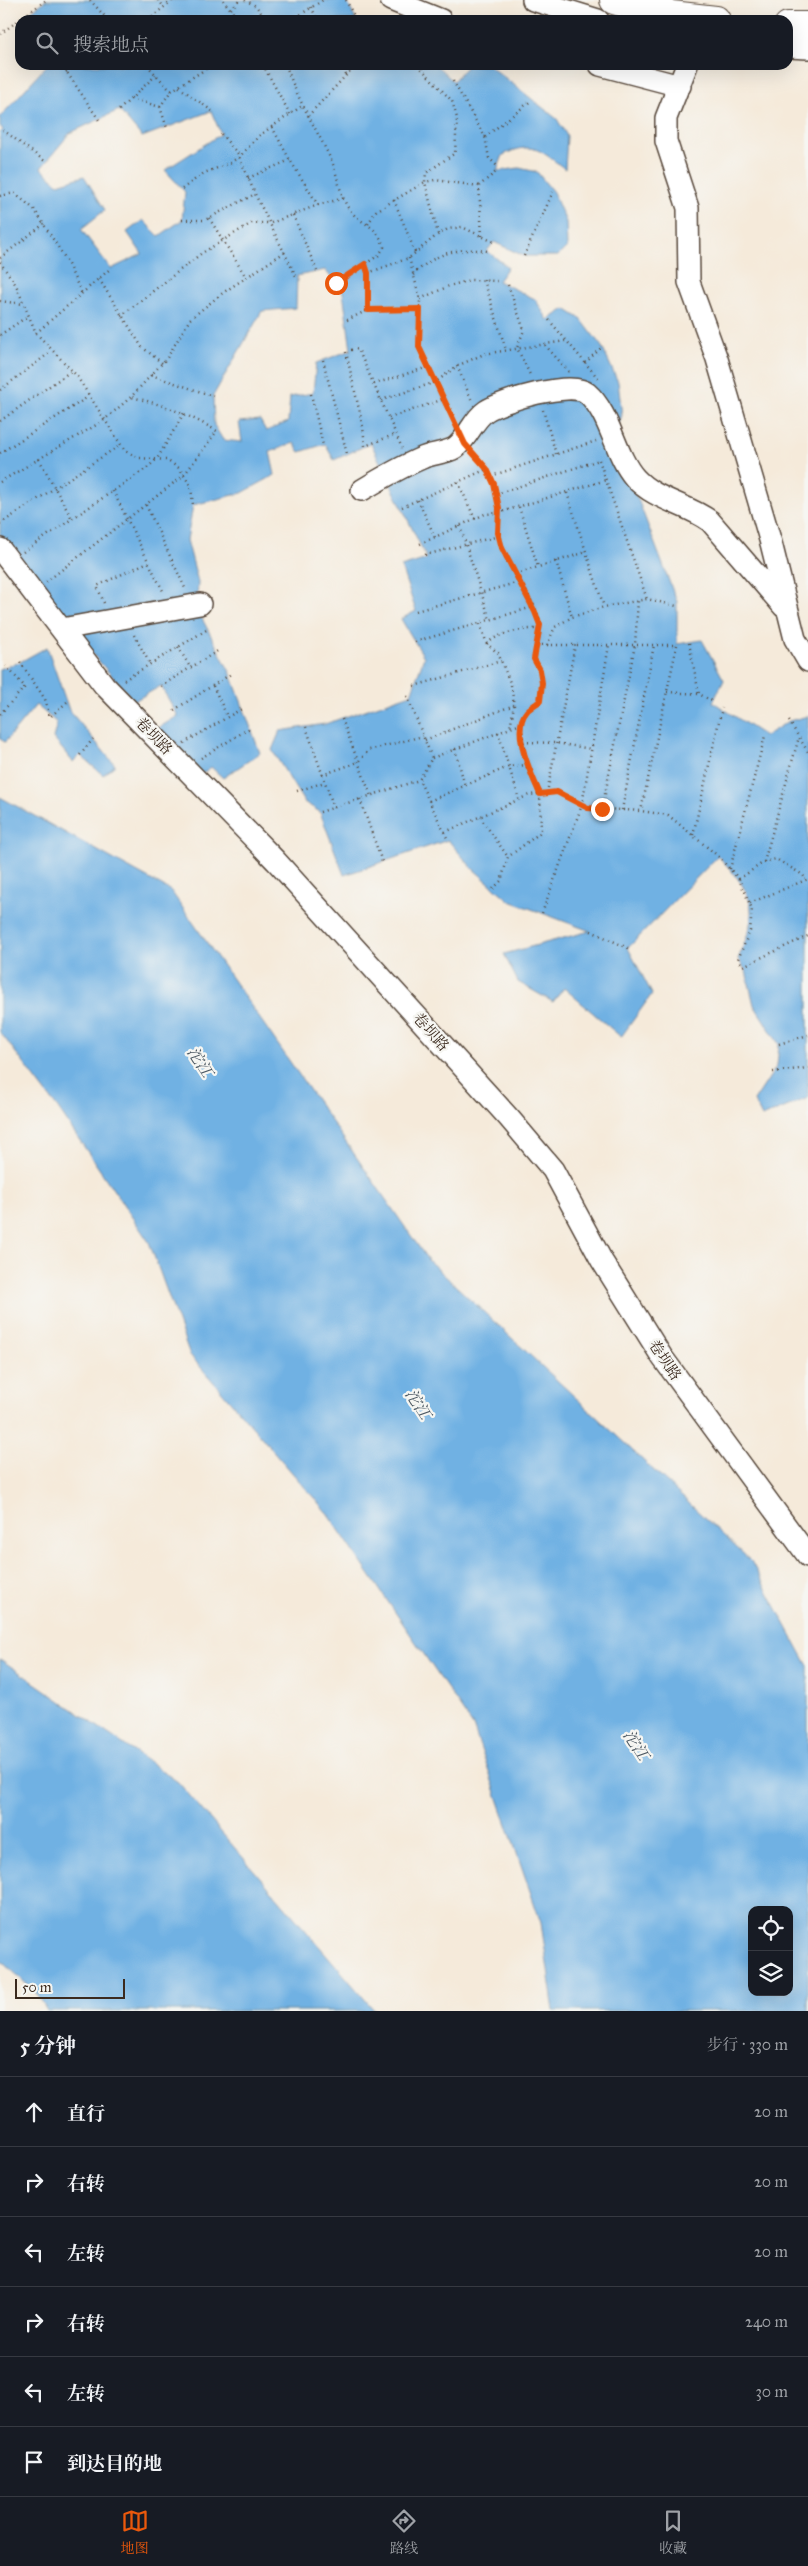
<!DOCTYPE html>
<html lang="zh">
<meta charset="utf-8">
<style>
body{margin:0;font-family:"IM FELL Great Primer","Noto Serif SC",serif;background:#20242c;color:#f1f3f6}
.controls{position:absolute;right:15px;bottom:15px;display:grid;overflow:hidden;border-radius:10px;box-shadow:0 5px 20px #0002}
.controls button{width:45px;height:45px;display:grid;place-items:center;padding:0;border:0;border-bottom:1px solid #363941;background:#171b24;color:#f1f3f6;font:25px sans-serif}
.scale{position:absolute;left:15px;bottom:12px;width:110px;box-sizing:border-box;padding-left:5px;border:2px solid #3b2a1e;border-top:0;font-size:14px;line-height:18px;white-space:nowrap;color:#3b2a1e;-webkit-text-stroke:4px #f6f6f2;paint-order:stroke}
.stop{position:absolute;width:15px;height:15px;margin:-11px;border:4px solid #ea580c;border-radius:50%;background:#fff}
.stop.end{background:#ea580c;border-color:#fff;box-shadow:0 1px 5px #0008}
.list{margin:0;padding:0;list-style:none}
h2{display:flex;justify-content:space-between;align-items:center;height:65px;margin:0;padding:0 20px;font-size:21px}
h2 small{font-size:16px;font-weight:400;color:#9ea1a6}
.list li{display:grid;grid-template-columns:32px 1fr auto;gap:15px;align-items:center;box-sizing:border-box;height:70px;padding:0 20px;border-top:1px solid #363941}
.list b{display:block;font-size:19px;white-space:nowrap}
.list em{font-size:16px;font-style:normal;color:#9ea1a6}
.icon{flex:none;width:28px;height:28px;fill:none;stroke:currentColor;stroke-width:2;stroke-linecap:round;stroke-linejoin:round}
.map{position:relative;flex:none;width:808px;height:2011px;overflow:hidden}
.search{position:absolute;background:#171b24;box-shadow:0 5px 20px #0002;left:15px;right:15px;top:15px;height:55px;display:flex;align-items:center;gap:12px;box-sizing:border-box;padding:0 18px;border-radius:15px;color:#9ea1a6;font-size:19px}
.sheet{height:485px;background:#171b24}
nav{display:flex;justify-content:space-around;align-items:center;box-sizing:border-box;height:70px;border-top:1px solid #363941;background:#171b24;font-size:14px;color:#9ea1a6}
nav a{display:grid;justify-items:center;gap:2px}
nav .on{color:#ea580c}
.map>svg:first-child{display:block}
.water{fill:#6fb1e3;stroke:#556e80;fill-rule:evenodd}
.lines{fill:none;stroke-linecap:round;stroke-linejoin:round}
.minor-casing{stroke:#57473a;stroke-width:24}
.highway-casing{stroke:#57473a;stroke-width:30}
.path{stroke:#57473a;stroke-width:2.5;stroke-dasharray:1 4;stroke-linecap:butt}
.minor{stroke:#fff;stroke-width:21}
.highway{stroke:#fff;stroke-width:28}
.route{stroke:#ea580c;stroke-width:6}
.labels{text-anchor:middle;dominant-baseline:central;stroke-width:4.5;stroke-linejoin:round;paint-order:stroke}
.street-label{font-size:15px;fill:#3b2a1e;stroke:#f6f6f2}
.water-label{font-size:16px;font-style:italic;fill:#4d5963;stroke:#f6f6f2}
</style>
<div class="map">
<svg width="808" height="2011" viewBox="0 0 808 2011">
<rect width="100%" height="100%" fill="#f6f6f2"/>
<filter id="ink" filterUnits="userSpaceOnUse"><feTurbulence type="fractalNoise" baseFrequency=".02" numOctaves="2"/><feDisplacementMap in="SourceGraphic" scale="10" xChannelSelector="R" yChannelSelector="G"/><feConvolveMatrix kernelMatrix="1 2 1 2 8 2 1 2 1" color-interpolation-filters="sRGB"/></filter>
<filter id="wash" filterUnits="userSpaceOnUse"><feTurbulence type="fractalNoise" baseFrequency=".0096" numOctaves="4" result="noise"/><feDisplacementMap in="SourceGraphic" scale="20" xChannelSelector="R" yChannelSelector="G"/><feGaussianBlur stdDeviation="1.12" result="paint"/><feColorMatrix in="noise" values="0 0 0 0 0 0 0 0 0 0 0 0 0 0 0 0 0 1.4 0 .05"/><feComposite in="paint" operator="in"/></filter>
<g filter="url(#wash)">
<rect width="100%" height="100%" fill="#f5eada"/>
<path class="water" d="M46,0H346L356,20H33L29,13Z
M47,65H436L453,81L468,65H489L557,119L567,136L565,169C541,151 533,140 503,155L497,171L519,168L537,172L553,192L566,222L567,247L558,256H524L494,242L487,251L508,267L498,281L535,299L548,320L565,309L581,319L602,347L618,382L622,415L615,436L588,388L486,407L455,443L385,473L371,443L334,460L325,444L300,452L294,443L270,452L275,475L242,493L193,505L187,540L198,582L197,601L65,622L0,536V133L3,130L0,126V117ZM119,110L142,137L211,111L221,134L165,170L185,192L182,220L159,236L143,220L127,232L142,254L111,269L81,229L105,210L84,176L58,184L41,168L70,133ZM325,270L343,292L351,350L316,363L313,393L290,397L288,422L266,431L260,420L239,422L242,442L223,440L214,425L213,396L262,311L296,308L297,276Z
M581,394L607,438L639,502L677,602V644L702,640L724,680L713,702L765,736L789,721L808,716V1098L762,1117L754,1101L777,1066L779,1044L754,1005L746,971L738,959C760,910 755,895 718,856L628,948L652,994L621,1037L564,988L553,1002L518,982L504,954L590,931L510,901L472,868L448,840L344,875L320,812L304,802L272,750L280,731L325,724L411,694L424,657L401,619L416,611L401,567L427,559L388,479L491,412Z
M197,609L231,674L260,753L223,778L211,767L201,775L158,728L178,716L161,686L134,701L73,632Z
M47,647L69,710L115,765L103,775L80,755L73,762L53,738L57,723L36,705L5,742L0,739V669L20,662Z
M0,797L171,891L428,1260L751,1561L808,1666V2011H554L541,1923L473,1726L328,1514L190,1355L149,1242L57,1107L0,1032ZM752,1910H789V1992H752Z
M0,1659L178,1782L375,2011H47L37,1994L0,1959Z"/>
</g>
<g filter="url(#ink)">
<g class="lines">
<g class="minor-casing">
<path id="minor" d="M391,0L441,20
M533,0L598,20
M788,47L808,48
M600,65L680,86
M687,65L666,118V141L688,208L689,282L717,359L771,543L795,639L808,661
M362,490C382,478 401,467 422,458C432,453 450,453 457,446C469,436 473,420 486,411C501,401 572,380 587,393C611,414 614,454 635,478C655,500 687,504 710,521L784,607
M0,549L104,685L276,861L509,1118L553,1170L602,1261L662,1357L808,1556
M62,629L200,604"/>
</g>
<g class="highway-casing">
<path id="highway" d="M614,0L662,14L716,20
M788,26H808"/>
</g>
<path class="path" d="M90,0L108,20
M158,0L164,7
M223,0L239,20
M245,0L256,6L266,20
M346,0L356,20
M311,7L318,20
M231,9L239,0
M148,20L173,0
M292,20L323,0
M0,34L46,0
M62,65L99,120
M147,65L171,91
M263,65L290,114
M286,65C297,100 317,129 332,162C338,176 340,196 349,209C362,227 376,222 384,247L379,255L336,283
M341,65L346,75
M418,65L452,101L457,118L455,153L426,173L425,182L435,180L479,186
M66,72L74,65
M453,81L485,137L489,158L498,167
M179,87L212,111
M131,98L160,107L167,128
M160,107L171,91L212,65
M119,110L156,75
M308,116L351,70L363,65
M272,127L290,160L318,205
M3,130L46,162
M221,134L238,154L255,194L296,276
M485,137L532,100
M248,178L290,160
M182,189L204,173L228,164L239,157L260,135L302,106
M0,196L14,193L34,209L65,258L82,294
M394,200L415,252
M293,215L317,271
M209,218L246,277
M182,220H205L255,194
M368,224L376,211L425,182L438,234
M482,236L479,186L497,171
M524,256L553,192
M0,258L44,224
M409,258L420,299L419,347L455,422
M0,262L16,285L36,333L76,375L125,451L140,458L166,460L179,468L191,486L193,505
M365,264L368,273V310
M368,273L409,258L436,236L448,229L462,227L494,242
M413,275C435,253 457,247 487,251
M99,279L142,347L162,363
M484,280L506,350
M508,285L524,330L517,348L531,377
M420,299L449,286L470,280L497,281
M0,301L23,304
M121,316L202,253L252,223H271L318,205L345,198
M347,320L368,310L420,309
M549,320L598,378
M36,333L110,269
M0,335L28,316
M545,345L569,372
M351,350L358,349L402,448
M346,352L363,427L365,446L396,434
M323,360L347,454
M585,363L602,347
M457,366L472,401
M151,375L213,396
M374,384L428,367
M0,390L52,351
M311,394L323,445
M381,400L436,382L457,366L484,354L565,341
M543,410L556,454
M389,418L444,399
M0,421L71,371
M0,453L88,397
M39,459L72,519
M599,460L647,599
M491,476L596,441
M0,482L103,421L131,397L167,358L190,319L224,292L285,252
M458,482L475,519
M113,491L164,593
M567,493L604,607
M496,494L599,460
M418,500L435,537
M146,505L185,588
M402,507L487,469
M519,507L538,567
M0,524L120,445
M460,526L490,620
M420,544L485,514L498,513L606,480
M23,552L147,468L157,459L184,413
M425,555L499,536
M556,561L572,617
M516,574L586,552
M46,582L184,475L217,431C189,415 163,404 131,397
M104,603L97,586L148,562
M416,611L519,582
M480,624L487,644L498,653L511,685L514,705L510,728
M134,635L150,664
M415,642L533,607
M689,643L699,694
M487,644C497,633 525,628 539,629
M537,645H677L641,811
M547,645L555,627L572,617L604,607L647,599L677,606
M178,647L190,667
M20,662L45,699L50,717L67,702
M124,680L208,629
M161,686L219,650
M213,686L227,716
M414,686L501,661
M667,692L699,694L712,701
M407,696L432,758L419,780L448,840
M174,710L231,674
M0,714L25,687L6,666
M342,719L371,796
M789,721L808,752
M306,727L334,808
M498,732L519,799
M425,740L514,705
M523,742L556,743L591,749
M184,743L243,708
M455,749L465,786
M80,755L93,739
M201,758L250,728
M432,758L521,724L526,712L540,701C542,684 543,674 534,659C536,649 540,636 540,625C538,603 509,569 501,546C497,533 499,522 499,509C498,486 489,470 474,454
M322,775L358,762L369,750L423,736
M297,791L325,782
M547,793L575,645
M360,799L382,862
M429,801L508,767L526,765
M602,809L635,645L638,600
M622,810L654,645
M320,812L419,780
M480,817L508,857
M445,832L529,795L557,792L588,808L641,811L668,815L718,856L739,879L752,909L750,931L738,959L743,966L808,936
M693,835L722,708
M764,862L799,737
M730,869L765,736
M739,879L764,862L776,859L803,875L806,880
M493,889L501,881L508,857L541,832L540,794L526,765L521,724
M750,903L808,879
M542,913L582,805L609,645
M591,931L628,948
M779,1044L808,1035
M773,1072L808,1068"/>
<use href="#minor" class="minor"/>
<use href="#highway" class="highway"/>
</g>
</g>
<g class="lines" filter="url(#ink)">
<path class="route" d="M336,283L365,264L368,273V310L420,309L419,347L465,444L487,469L494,484L499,508L498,533L502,548L535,612L540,625L534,659L540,670L542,683L540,701C536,704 531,707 527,711C510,730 531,774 540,794L557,792L588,808L602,809"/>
</g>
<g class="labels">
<g class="street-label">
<text transform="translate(154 736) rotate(46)">卷坝路</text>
<text transform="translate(431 1032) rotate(48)">卷坝路</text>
<text transform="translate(665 1360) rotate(56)">卷坝路</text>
</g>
<g class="water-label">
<text transform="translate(200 1062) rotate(57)">沱江</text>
<text transform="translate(418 1404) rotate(57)">沱江</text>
<text transform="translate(636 1745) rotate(57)">沱江</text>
</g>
</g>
</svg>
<div class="controls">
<button><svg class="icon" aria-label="locate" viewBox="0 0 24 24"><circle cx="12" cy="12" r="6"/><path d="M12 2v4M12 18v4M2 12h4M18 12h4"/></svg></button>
<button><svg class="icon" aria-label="layers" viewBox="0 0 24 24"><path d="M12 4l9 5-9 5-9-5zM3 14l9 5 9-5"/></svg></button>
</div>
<div class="scale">50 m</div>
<div class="stop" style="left:336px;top:283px"></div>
<div class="stop end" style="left:602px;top:809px"></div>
<div class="search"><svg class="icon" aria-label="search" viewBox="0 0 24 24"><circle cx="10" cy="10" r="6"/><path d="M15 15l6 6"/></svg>搜索地点</div>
</div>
<section class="sheet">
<h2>5 分钟<small>步行 · 330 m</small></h2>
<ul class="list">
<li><svg class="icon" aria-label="ahead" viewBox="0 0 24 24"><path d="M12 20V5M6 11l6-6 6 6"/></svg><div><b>直行</b></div><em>20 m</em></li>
<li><svg class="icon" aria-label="right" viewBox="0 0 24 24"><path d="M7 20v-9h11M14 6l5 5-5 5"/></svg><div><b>右转</b></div><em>20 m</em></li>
<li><svg class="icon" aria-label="left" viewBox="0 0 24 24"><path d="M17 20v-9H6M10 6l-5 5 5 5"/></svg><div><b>左转</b></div><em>20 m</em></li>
<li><svg class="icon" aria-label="right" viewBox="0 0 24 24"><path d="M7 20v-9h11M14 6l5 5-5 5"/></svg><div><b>右转</b></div><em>240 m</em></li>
<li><svg class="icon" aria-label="left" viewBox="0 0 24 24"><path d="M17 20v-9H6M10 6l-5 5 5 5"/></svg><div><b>左转</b></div><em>30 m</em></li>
<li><svg class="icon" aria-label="arrive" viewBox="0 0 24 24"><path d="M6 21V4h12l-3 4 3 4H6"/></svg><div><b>到达目的地</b></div></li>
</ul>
</section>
<nav>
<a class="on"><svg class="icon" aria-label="map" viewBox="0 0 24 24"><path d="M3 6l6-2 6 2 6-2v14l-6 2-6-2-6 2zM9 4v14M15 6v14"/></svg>地图</a>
<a><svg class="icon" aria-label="directions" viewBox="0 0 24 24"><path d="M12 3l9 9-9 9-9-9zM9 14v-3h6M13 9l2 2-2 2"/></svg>路线</a>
<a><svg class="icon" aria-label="saved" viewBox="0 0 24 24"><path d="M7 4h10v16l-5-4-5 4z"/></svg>收藏</a>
</nav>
